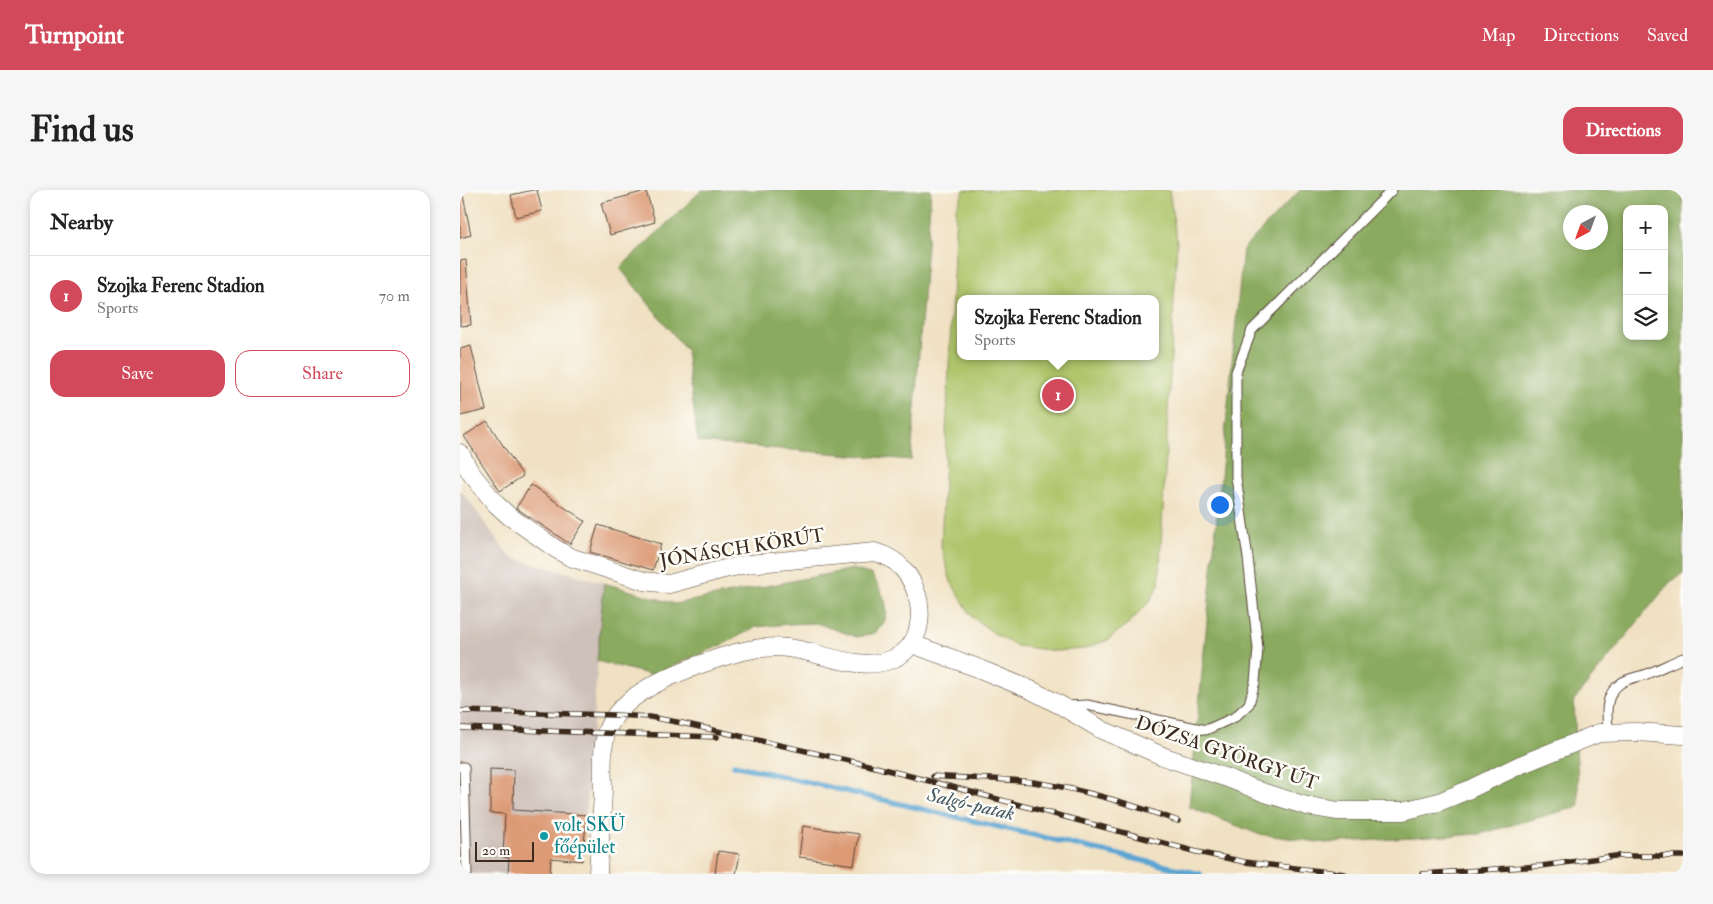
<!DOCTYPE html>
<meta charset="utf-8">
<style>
body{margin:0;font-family:"IM FELL Double Pica",serif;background:#f6f6f6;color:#222}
.controls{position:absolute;right:15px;top:15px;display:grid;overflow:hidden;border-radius:10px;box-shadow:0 2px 8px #0003}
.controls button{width:45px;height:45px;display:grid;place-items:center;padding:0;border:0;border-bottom:1px solid #e0e0e0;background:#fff;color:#222;font:25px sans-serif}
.compass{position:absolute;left:1103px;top:15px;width:45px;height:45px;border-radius:50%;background:#fff;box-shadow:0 2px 8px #0003;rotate:221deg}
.scale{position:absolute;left:15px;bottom:12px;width:59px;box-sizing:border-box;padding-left:5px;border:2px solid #3b2a1e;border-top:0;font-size:14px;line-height:18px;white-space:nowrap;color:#3b2a1e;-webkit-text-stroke:4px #fdfcf7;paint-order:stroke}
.you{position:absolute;left:759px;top:314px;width:18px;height:18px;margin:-12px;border:4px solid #fff;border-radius:50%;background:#1a73e8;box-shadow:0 0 0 8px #1a73e833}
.badge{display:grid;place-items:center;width:32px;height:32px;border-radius:50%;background:#d1495b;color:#fff;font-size:16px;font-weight:700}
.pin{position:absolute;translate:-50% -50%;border:2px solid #fff;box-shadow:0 1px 5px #0006}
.popup{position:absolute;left:497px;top:105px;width:202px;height:65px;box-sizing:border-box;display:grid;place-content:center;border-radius:10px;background:#fff;filter:drop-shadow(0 1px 4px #0005);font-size:16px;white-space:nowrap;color:#767676}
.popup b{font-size:19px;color:#222}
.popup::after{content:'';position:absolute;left:50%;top:100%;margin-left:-10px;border:10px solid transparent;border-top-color:#fff}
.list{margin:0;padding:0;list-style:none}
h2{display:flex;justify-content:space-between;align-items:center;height:65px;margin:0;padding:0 20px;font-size:21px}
h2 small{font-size:16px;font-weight:400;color:#767676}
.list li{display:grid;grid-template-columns:32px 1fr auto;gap:15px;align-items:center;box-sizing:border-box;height:80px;padding:0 20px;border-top:1px solid #e0e0e0}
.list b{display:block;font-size:19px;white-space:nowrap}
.list p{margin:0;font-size:16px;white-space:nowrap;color:#767676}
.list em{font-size:16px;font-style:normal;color:#767676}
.actions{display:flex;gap:10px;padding:15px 20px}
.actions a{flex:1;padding:11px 0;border:1px solid #d1495b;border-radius:15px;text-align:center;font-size:18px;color:#d1495b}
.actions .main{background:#d1495b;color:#fff}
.icon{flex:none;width:28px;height:28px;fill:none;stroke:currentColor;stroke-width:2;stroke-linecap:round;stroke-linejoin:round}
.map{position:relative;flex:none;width:1223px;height:684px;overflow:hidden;border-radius:15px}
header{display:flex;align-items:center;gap:30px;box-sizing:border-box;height:70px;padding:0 25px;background:#d1495b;color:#fff}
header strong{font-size:24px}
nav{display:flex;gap:28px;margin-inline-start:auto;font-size:18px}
.intro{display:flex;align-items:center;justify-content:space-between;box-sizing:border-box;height:120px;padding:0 30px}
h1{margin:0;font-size:35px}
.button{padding:12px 22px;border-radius:15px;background:#d1495b;color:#fff;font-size:18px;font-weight:700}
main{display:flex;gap:30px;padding:0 30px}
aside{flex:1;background:#fff;border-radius:15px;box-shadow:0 2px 8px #0003}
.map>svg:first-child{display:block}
.industrial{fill:#cec1b9}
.green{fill:#aec56a;stroke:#747844;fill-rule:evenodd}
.forest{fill:#8aaa5e;stroke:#626a3e;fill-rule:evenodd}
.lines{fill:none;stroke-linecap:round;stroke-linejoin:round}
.stream{stroke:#5aa4d2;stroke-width:5.5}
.building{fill:#dc9a75}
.service-casing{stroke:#564537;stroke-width:11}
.minor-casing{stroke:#564537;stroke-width:19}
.service{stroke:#fff;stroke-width:9}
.minor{stroke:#fff;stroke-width:18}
.rail-casing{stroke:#3b2a1e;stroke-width:5.5}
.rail{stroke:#fdfcf7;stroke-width:4;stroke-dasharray:11;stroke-linecap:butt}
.culture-dot{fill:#0f9aa8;stroke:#fdfcf7;stroke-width:2}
.labels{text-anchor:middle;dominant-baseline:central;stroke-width:5;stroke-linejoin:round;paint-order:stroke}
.street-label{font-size:19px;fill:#3b2a1e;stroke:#fdfcf7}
.culture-label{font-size:19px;fill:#0d838f;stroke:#fdfcf7;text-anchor:start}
.water-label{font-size:20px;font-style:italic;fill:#475b66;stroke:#fdfcf7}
</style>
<header>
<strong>Turnpoint</strong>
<nav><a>Map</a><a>Directions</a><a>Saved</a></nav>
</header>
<div class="intro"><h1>Find us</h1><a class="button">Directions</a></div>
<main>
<aside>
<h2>Nearby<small></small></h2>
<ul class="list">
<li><span class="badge">1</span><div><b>Szojka Ferenc Stadion</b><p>Sports</p></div><em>70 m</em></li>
</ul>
<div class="actions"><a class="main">Save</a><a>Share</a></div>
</aside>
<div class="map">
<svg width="1223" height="684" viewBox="0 0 1223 684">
<rect width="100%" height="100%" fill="#fdfcf7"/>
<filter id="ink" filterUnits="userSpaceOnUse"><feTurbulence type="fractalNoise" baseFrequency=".02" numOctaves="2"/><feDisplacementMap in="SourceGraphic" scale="10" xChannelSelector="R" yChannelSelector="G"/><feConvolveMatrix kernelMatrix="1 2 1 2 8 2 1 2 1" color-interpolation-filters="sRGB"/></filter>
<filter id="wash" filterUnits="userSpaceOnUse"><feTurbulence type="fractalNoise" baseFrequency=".0096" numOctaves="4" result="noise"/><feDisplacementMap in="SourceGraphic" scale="20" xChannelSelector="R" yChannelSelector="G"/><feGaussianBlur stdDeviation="1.12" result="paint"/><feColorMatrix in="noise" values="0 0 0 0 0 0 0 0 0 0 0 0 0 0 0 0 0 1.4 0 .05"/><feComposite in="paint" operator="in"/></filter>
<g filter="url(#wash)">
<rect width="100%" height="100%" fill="#f0e1c3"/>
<path class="industrial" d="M0,299L50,367L144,393L122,671L91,668L90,684H0Z"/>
<path class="green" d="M504,0H709L717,53L699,394L690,411L671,431L648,450L624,459L596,461L557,456L538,446L512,427L491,392L481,357L496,18ZM500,109H696V166H500Z"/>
<path class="forest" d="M242,0H471L451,270L238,252L226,160L160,78Z
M840,0H1223V384L1210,392L1114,510L1119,616L1020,644L866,653L798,644L729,617L783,59ZM1167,19H1204V146H1167ZM1110,22H1140V52H1110Z
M393,379L412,385C419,397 431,416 425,430C423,435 418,440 415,443L397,447L356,433L328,434L296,437L262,455L192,485L137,471L144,393L215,414Z"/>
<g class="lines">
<path class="stream" d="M274,575L740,684"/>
</g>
<g id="blocks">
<path class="building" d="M0,0H2L11,45L0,48Z
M73,0H77L82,21L56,27L51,5Z
M186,1L195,32L150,45L141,13Z
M6,70L11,135L0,136V71Z
M11,156L26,220L0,226V159Z
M27,231L63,286L40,301L4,246Z
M71,295L125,331L110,354L56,318Z
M138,335L201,354L193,380L130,362Z
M30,579L54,580L53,620L127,625L122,671L91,668L90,684H48L49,668L43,667L45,624L30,623Z
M343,636L399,644L394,675L339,667Z
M258,661L280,664L276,684H255Z"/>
</g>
</g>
<g filter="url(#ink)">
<use href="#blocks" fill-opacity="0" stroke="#564537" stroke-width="1"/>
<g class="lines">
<g class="service-casing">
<path id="service" d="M608,516L627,515L746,540L775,527L789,514L795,492L798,459L788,368L776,287V182L792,140L932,0
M1149,543C1146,525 1144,504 1161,493C1168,488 1179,487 1187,484C1199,479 1211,473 1223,468
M0,577H4L7,684"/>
</g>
<g class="minor-casing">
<path id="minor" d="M0,263L10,282L36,314L49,326L96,359L110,367L184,391L209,394L260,380L288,374L415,362C425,365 434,369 441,377C465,401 469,451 435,468C401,484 362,462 328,458C297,454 264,466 236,476C203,488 152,511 145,548C141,565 143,584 143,601C142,629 139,656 138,684
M452,454L515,477L571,500L602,516L642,540L705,567L767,588L805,603L847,616L878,621H943L979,612L1008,600L1060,575L1139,543L1176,542L1223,545"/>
</g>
<use href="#service" class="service"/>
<use href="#minor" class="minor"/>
<g class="rail-casing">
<path id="rail" d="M0,521L155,525L190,527L222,533L408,575L496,598L737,662L785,672L885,684
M0,538L257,547
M473,586C506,589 540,588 573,592C623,599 670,614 718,631
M962,684L1081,676L1155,666H1223"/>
</g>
<use href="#rail" class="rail"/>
</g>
</g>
<circle class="culture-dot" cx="84" cy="646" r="5"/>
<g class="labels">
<g class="street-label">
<text transform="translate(282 358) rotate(-9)">JÓNÁSCH KÖRÚT</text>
<text transform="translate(767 563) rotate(19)">DÓZSA GYÖRGY ÚT</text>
</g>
<g class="culture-label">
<text x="94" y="635">volt SKÜ<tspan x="94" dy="22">főépület</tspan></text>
</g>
<g class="water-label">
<text transform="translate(511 614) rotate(13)">Salgó-patak</text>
</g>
</g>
</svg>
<div class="controls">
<button>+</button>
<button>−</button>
<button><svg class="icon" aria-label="layers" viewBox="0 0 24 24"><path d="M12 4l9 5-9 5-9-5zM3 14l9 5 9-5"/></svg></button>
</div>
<svg class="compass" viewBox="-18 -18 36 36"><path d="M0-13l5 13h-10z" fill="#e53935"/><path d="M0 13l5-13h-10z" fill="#767676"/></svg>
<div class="scale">20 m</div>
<div class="you"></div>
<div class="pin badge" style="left:598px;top:205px">1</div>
<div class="popup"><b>Szojka Ferenc Stadion</b>Sports</div>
</div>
</main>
